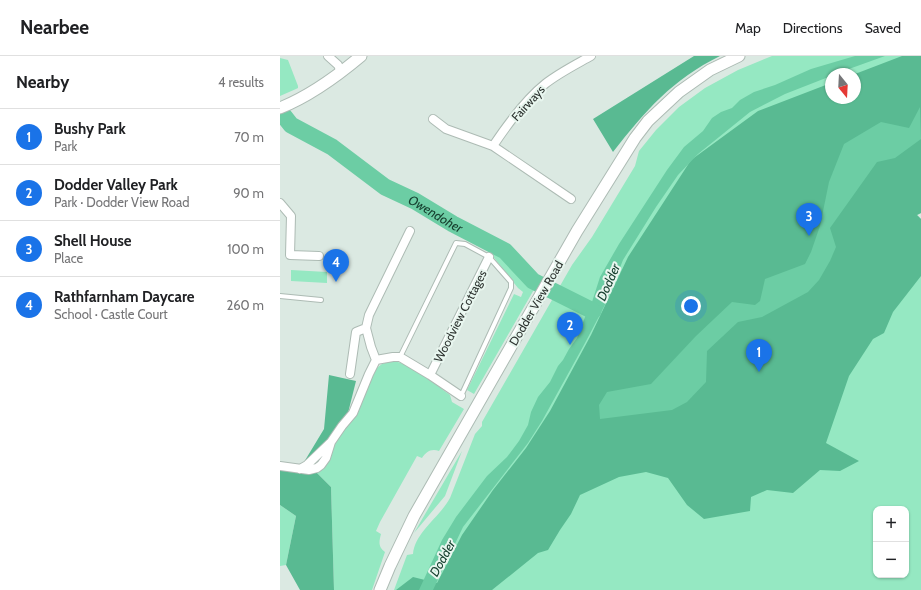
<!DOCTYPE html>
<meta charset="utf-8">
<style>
body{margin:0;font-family:Cabin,sans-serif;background:#f6f6f6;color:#202124}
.controls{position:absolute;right:12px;bottom:12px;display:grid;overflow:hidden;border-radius:8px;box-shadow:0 1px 3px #0004}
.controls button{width:36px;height:36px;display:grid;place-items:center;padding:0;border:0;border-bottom:1px solid #e0e0e0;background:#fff;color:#202124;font:20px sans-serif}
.compass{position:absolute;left:545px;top:12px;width:36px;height:36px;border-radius:50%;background:#fff;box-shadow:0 1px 3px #0004;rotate:162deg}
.you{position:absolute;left:411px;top:250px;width:14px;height:14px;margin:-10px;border:3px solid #fff;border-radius:50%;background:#1a73e8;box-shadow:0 0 0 6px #1a73e833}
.badge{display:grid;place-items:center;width:26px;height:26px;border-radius:50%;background:#1a73e8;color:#fff;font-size:13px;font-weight:700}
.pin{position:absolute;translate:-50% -33px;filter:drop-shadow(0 1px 2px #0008)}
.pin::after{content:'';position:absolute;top:21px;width:14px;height:12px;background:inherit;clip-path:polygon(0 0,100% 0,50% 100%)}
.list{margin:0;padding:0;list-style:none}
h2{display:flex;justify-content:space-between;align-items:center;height:52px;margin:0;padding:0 16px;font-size:17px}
h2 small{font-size:13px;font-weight:400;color:#757577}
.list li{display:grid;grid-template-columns:26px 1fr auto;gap:12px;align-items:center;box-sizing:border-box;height:56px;padding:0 16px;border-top:1px solid #e0e0e0}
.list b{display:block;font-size:15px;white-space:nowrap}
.list p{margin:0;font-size:13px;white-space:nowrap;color:#757577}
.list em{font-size:13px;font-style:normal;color:#757577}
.map{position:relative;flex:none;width:641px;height:534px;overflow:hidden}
header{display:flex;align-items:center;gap:24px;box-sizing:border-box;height:56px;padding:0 20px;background:#fff;border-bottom:1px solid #e0e0e0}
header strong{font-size:19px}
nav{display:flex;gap:22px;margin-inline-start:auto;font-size:14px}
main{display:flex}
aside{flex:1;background:#fff}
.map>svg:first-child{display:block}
.green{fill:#95e8c2;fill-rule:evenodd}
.forest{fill:#59ba92}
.water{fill:#6ccda4}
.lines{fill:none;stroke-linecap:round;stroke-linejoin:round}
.stream{stroke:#6ccda4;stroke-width:3}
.river{stroke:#6ccda4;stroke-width:17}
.service-casing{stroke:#adbbb4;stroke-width:6}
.minor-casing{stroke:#adbbb4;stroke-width:10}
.secondary-casing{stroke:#adbbb4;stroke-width:13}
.service{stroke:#fff;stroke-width:4}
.minor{stroke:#fff;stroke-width:8}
.secondary{stroke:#fff;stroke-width:11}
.labels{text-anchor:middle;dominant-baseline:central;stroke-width:4;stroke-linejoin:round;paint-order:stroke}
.street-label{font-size:12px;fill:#2c322f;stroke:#e8f6ef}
.water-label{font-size:13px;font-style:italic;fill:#174130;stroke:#e8f6ef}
</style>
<header>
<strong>Nearbee</strong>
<nav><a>Map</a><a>Directions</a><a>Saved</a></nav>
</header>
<main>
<aside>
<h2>Nearby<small>4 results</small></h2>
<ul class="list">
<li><span class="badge">1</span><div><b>Bushy Park</b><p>Park</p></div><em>70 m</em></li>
<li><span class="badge">2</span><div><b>Dodder Valley Park</b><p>Park · Dodder View Road</p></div><em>90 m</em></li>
<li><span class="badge">3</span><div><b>Shell House</b><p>Place</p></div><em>100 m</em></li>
<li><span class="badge">4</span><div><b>Rathfarnham Daycare</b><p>School · Castle Court</p></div><em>260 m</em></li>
</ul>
</aside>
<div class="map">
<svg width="641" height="534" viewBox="0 0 641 534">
<rect width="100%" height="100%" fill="#dbe9e2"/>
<path class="green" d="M492,0H641V157L637,159L641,163V534H114L127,499L133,498C135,476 160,461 170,442L195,378L202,370V366L292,209L312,181L355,110L359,95L376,74L399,51L425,32L458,14ZM551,18H575V42H551ZM596,453H626V519H596Z
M0,2L8,4L18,30V32L16,33L0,40Z
M224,196L244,222L256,230L194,338L187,334L234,238L241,241L243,236L238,232L211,198Z
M11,214L47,216V227L11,225Z
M111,305C131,306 155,328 170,339L172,346L184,353L159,395C151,392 146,396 142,402L137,400L100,466L96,475L101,478C99,486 98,491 105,496L92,534H54L51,431L36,416L42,413L47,406L57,384L94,314L102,308Z
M182,395L165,440L134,477Z
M0,449L16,460L6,509L0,510Z"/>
<path class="forest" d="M414,0H440C393,23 365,55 333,96L313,63Z
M622,0H641V157L637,159L641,163V220L613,256L604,277L593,283L569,320L546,387L579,405L560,415L540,414L513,437L487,434L471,441L470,455L424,463L407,449L388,422L366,416L339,421L300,439L291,458L280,474L268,494L258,497L212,534H116L133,521L157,527L182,479L213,434L246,392L270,355L311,279L348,201L411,104L478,55L551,27V42H575V18Z
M49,319L76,325L68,357L53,379L36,416L51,431L54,534H20L6,509L16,460L0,449V413L18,416L44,373Z"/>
<path class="water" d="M575,0H605L555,18H551V20L505,38L470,56L418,98L398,119L376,151L343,204L326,247L305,287L262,365L248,387L183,471L153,534H139L162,484L176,461L207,420L227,401L239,385L248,369L251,356L258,341L270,326L278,310L283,304L289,293L297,282L305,261L312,246L320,221L339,188L387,114L404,91L423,75L432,62L441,56L452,52L460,44L474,36L495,29L531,13Z
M640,51L641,83L615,102L597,106L550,172L556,191L550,205L539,224L528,236L482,261L458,266L427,295L426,326L407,346L392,354L320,363L319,349L327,336L371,328L416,280L452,246L475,249L480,245L485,223L525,208L531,196L540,170L549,126L564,88L601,66L629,72Z"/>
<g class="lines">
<path class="stream" d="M7,69H11"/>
<path class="river" id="s1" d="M0,55L11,69L52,91L105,131L135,145L173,168L225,195L253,225L313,255"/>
<g class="service-casing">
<path id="service" d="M0,240L41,244
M120,301L176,187L185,188L209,201L231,226V232L181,340"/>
</g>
<g class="minor-casing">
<path id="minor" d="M48,0L58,9L61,16
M153,63L166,73L213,90L291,143
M213,90C227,69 245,44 265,28C279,17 295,9 311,0
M0,147L11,160L10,199L39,200
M86,272L91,291L96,304
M70,318L76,276L86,272L89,259L130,175
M150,319L209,201
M0,410L29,414L37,412L41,409L46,402L51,386L62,370L73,357L89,318L96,304L113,301H120L150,319L181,340
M20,413L27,409L50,387"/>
</g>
<g class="secondary-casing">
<path id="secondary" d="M0,52C30,40 56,21 81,0
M100,534L110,510L134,460L297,175L355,82L368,65L399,36L430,14L459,0"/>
</g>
<use href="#service" class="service"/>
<use href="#minor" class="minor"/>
<use href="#secondary" class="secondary"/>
</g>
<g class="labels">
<g class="street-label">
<text transform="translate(248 47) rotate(-48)">Fairways</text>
<text transform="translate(256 247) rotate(-60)">Dodder View Road</text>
<text transform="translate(180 260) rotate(-63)">Woodview Cottages</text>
</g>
<g class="water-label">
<text stroke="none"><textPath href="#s1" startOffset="188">Owendoher</textPath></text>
<text transform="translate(328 226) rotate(-66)">Dodder</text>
<text transform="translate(162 502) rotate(-61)">Dodder</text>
</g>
</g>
</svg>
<div class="controls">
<button>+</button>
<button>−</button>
</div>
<svg class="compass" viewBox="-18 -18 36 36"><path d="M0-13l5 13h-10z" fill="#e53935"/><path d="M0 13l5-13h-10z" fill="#757577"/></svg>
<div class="you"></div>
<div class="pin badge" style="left:479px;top:316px">1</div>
<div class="pin badge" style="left:290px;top:289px">2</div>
<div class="pin badge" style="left:529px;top:180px">3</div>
<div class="pin badge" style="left:56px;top:226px">4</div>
</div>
</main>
